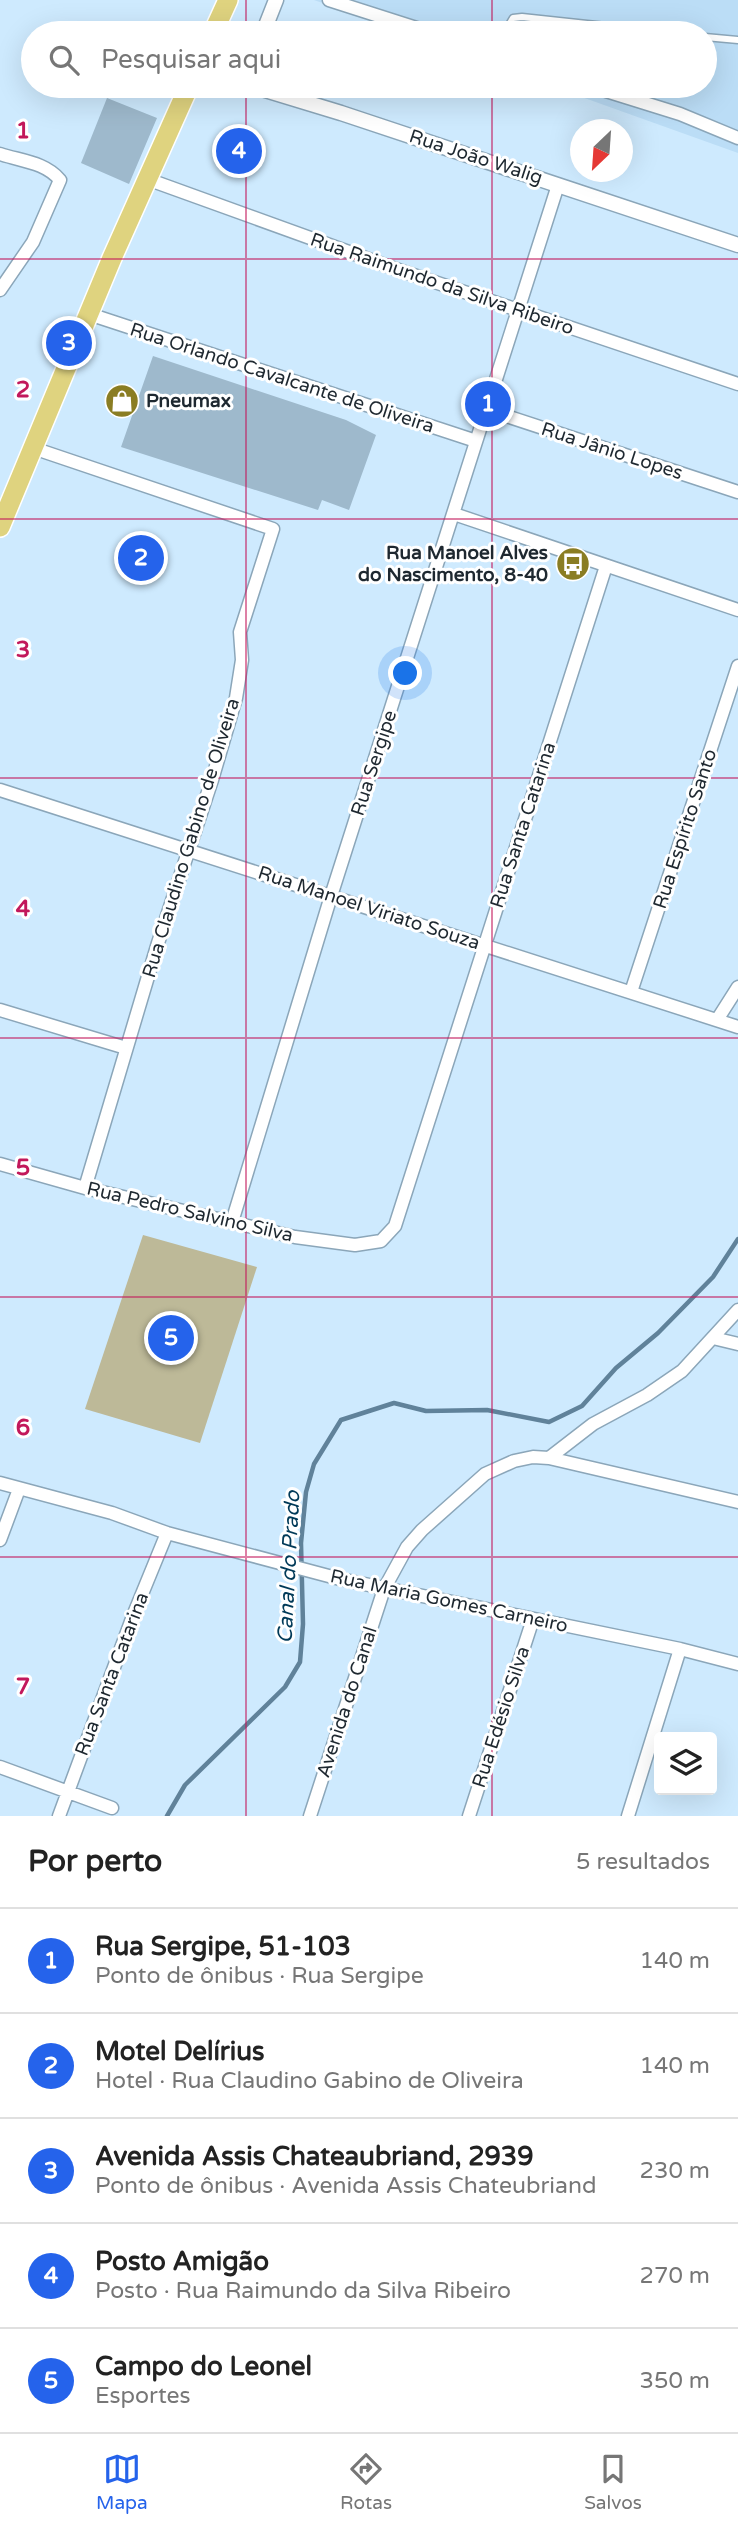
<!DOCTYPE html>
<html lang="pt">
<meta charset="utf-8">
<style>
body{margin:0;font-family:"Varela Round",sans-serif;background:#f6f6f6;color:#222}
.controls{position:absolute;right:21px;bottom:21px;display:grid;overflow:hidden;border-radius:7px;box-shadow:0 7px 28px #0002}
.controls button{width:63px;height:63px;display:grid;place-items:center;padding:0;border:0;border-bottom:2px solid #e0e0e0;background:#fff;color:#222;font:35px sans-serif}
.compass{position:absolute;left:570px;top:119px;width:63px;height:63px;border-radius:50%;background:#fff;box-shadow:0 7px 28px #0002;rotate:205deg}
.you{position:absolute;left:406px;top:674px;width:24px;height:24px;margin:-18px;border:5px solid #fff;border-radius:50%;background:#1a73e8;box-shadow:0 0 0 10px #1a73e833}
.badge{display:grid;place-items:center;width:46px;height:46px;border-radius:50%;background:#2563eb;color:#fff;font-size:23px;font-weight:700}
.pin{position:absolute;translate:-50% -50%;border:4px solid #fff;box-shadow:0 2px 7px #0006}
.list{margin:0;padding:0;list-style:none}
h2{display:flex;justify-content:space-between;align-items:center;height:91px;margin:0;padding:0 28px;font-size:30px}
h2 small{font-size:23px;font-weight:400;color:#767676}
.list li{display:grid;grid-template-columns:46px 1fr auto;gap:21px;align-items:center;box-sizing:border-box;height:105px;padding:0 28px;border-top:2px solid #e0e0e0}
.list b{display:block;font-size:26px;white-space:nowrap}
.list p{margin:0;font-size:23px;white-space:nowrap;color:#767676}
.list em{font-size:23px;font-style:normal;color:#767676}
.icon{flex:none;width:38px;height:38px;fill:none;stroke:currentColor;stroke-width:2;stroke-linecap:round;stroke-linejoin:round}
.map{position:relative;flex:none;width:738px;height:1816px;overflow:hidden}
.search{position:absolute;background:#fff;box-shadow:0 7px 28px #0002;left:21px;right:21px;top:21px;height:77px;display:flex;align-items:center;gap:18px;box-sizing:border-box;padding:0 24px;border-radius:38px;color:#767676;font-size:26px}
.sheet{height:616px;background:#fff}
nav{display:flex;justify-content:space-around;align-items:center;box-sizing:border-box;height:98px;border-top:2px solid #e0e0e0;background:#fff;font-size:19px;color:#767676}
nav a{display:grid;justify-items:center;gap:4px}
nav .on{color:#2563eb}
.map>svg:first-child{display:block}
.built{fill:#bbddf6}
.green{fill:#bdb998}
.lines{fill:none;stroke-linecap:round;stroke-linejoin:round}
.stream{stroke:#60829a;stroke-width:4.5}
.building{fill:#9eb9cc}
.service-casing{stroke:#8ba6b9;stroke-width:9}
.minor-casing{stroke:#8ba6b9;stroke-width:15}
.tertiary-casing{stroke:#8ba6b9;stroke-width:17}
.primary-casing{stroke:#fff;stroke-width:22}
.service{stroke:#fff;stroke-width:6}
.minor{stroke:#fff;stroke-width:12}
.tertiary{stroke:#fff;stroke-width:14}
.primary{stroke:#dfd37f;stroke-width:19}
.grid{fill:none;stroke:#c2185b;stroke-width:2;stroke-opacity:0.55}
.labels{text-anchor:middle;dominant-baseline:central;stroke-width:6;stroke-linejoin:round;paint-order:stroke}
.street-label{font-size:19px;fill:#1e2830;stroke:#fff}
.poi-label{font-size:19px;font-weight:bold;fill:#1e2830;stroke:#fff;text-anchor:start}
.water-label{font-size:21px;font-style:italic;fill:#003a58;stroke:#fff}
.grid-label{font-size:23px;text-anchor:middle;font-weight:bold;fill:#c2185b;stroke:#fff;stroke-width:6;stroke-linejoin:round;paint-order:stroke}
</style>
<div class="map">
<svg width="738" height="1816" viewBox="0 0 738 1816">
<rect width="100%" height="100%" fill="#ceeafe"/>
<path class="built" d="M314,0H738V153L551,86H705V33H406Z"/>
<path class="green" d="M143,1235L257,1267L200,1443L85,1409Z"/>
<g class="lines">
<path class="stream" d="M167,1816L185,1785L285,1687L300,1662L303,1624L301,1543L306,1492L314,1464L341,1420L394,1403L426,1411L487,1410L549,1422L582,1406L616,1368L658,1333L713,1277L738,1239"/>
</g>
<path class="building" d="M107,98L157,118L129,184L81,163Z
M153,356L346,420L376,435L349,510L322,500L318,510L121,447Z"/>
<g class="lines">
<g class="service-casing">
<path id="service" d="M504,33L513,18L522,17L671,33
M705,37L738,40"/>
</g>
<g class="minor-casing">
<path id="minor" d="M329,0L432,33
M590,86L680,114L738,138
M0,154C21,161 45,162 60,180L33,242L0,290
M147,179L396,269L738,384
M89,314L476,441
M485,409L738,492
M33,448L273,529L240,632L242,660L236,698L212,780L158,943L85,1188
M454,514L738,610
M0,790L738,1027
M631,992L738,666
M0,1010L126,1048
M717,1020L738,987
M0,1164L85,1188L295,1237L355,1245L381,1241L395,1226L606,566
M232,1222L331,896L558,185
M713,1338L738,1344
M549,1458L593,1424L647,1395L682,1371L738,1310
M0,1483L112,1513L167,1533L340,1579L680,1649L738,1664
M0,1540L19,1489
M0,1767L112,1808
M59,1816L133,1616L167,1533
M310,1816L384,1589L407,1547L422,1530L485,1474L514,1461L533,1457L549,1458L738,1502
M469,1816L533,1619
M628,1816L680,1649"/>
</g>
<g class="tertiary-casing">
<path id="tertiary" d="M263,33L276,0
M252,86L341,113L738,245"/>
</g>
<g class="primary-casing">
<path id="primary" d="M213,33L228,0
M0,527L112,258L189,86"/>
</g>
<use href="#service" class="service"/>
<use href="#minor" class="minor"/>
<use href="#tertiary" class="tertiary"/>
<use href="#primary" class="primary"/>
</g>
<path class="grid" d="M246,0V33M492,0V33M246,86V1816M492,86V1816M0,259H738M0,519H738M0,778H738M0,1038H738M0,1297H738M0,1557H738"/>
<defs>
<g id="shop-disc" transform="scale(1.75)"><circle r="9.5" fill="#8a7d23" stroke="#fff"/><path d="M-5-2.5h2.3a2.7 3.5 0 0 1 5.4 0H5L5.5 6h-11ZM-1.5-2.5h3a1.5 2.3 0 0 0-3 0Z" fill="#fff"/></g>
<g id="bus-disc" transform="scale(1.75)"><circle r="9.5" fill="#8a7d23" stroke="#fff"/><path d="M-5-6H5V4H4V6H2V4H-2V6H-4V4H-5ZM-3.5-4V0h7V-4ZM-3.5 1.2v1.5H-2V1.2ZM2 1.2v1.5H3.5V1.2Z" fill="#fff"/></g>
</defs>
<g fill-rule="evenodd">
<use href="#shop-disc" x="122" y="401"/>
<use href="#bus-disc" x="573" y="564"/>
</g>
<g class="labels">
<g class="street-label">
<text transform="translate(476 157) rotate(18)">Rua João Walig</text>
<text transform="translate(442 284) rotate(19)">Rua Raimundo da Silva Ribeiro</text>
<text transform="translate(282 378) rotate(18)">Rua Orlando Cavalcante de Oliveira</text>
<text transform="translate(612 451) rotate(18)">Rua Jânio Lopes</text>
<text transform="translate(374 763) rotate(-72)">Rua Sergipe</text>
<text transform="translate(523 825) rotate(-72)">Rua Santa Catarina</text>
<text transform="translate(685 829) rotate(-72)">Rua Espírito Santo</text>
<text transform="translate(191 838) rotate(-73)">Rua Claudino Gabino de Oliveira</text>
<text transform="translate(369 908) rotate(18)">Rua Manoel Viriato Souza</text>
<text transform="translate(190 1212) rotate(13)">Rua Pedro Salvino Silva</text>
<text transform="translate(449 1601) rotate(12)">Rua Maria Gomes Carneiro</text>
<text transform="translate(112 1674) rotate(-69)">Rua Santa Catarina</text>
<text transform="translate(347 1702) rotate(-72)">Avenida do Canal</text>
<text transform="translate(501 1717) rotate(-72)">Rua Edésio Silva</text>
</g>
<g class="poi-label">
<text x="146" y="401">Pneumax</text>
<text x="548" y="553" text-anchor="end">Rua Manoel Alves<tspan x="548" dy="22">do Nascimento, 8-40</tspan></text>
</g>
<g class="water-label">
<text transform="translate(289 1567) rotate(-87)">Canal do Prado</text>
</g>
</g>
<g class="grid-label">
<text x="23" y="138">1</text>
<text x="23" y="397">2</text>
<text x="23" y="657">3</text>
<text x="23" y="916">4</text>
<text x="23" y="1175">5</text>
<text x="23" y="1435">6</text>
<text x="23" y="1694">7</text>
</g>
</svg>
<div class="controls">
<button><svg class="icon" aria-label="layers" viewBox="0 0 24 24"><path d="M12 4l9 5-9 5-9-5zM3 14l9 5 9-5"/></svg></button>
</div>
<svg class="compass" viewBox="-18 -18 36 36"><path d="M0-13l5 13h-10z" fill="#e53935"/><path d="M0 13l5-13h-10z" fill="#767676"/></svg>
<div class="you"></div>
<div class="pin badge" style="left:488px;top:404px">1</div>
<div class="pin badge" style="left:141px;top:558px">2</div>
<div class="pin badge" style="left:69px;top:343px">3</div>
<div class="pin badge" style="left:239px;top:151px">4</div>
<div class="pin badge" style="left:171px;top:1338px">5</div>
<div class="search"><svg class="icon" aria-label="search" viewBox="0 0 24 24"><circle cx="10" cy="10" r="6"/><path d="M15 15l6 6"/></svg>Pesquisar aqui</div>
</div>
<section class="sheet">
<h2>Por perto<small>5 resultados</small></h2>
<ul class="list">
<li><span class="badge">1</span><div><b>Rua Sergipe, 51-103</b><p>Ponto de ônibus · Rua Sergipe</p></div><em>140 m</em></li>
<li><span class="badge">2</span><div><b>Motel Delírius</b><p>Hotel · Rua Claudino Gabino de Oliveira</p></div><em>140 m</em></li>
<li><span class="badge">3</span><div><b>Avenida Assis Chateaubriand, 2939</b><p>Ponto de ônibus · Avenida Assis Chateubriand</p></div><em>230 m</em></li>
<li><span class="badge">4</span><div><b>Posto Amigão</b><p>Posto · Rua Raimundo da Silva Ribeiro</p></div><em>270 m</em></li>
<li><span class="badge">5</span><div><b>Campo do Leonel</b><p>Esportes</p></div><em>350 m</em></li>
</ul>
</section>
<nav>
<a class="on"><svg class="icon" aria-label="map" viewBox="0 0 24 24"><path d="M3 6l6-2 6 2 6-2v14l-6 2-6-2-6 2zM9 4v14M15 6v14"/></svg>Mapa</a>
<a><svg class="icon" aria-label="directions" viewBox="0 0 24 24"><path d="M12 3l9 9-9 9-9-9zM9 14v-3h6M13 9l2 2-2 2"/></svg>Rotas</a>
<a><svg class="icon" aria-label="saved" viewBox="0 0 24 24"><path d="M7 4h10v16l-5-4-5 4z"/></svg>Salvos</a>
</nav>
